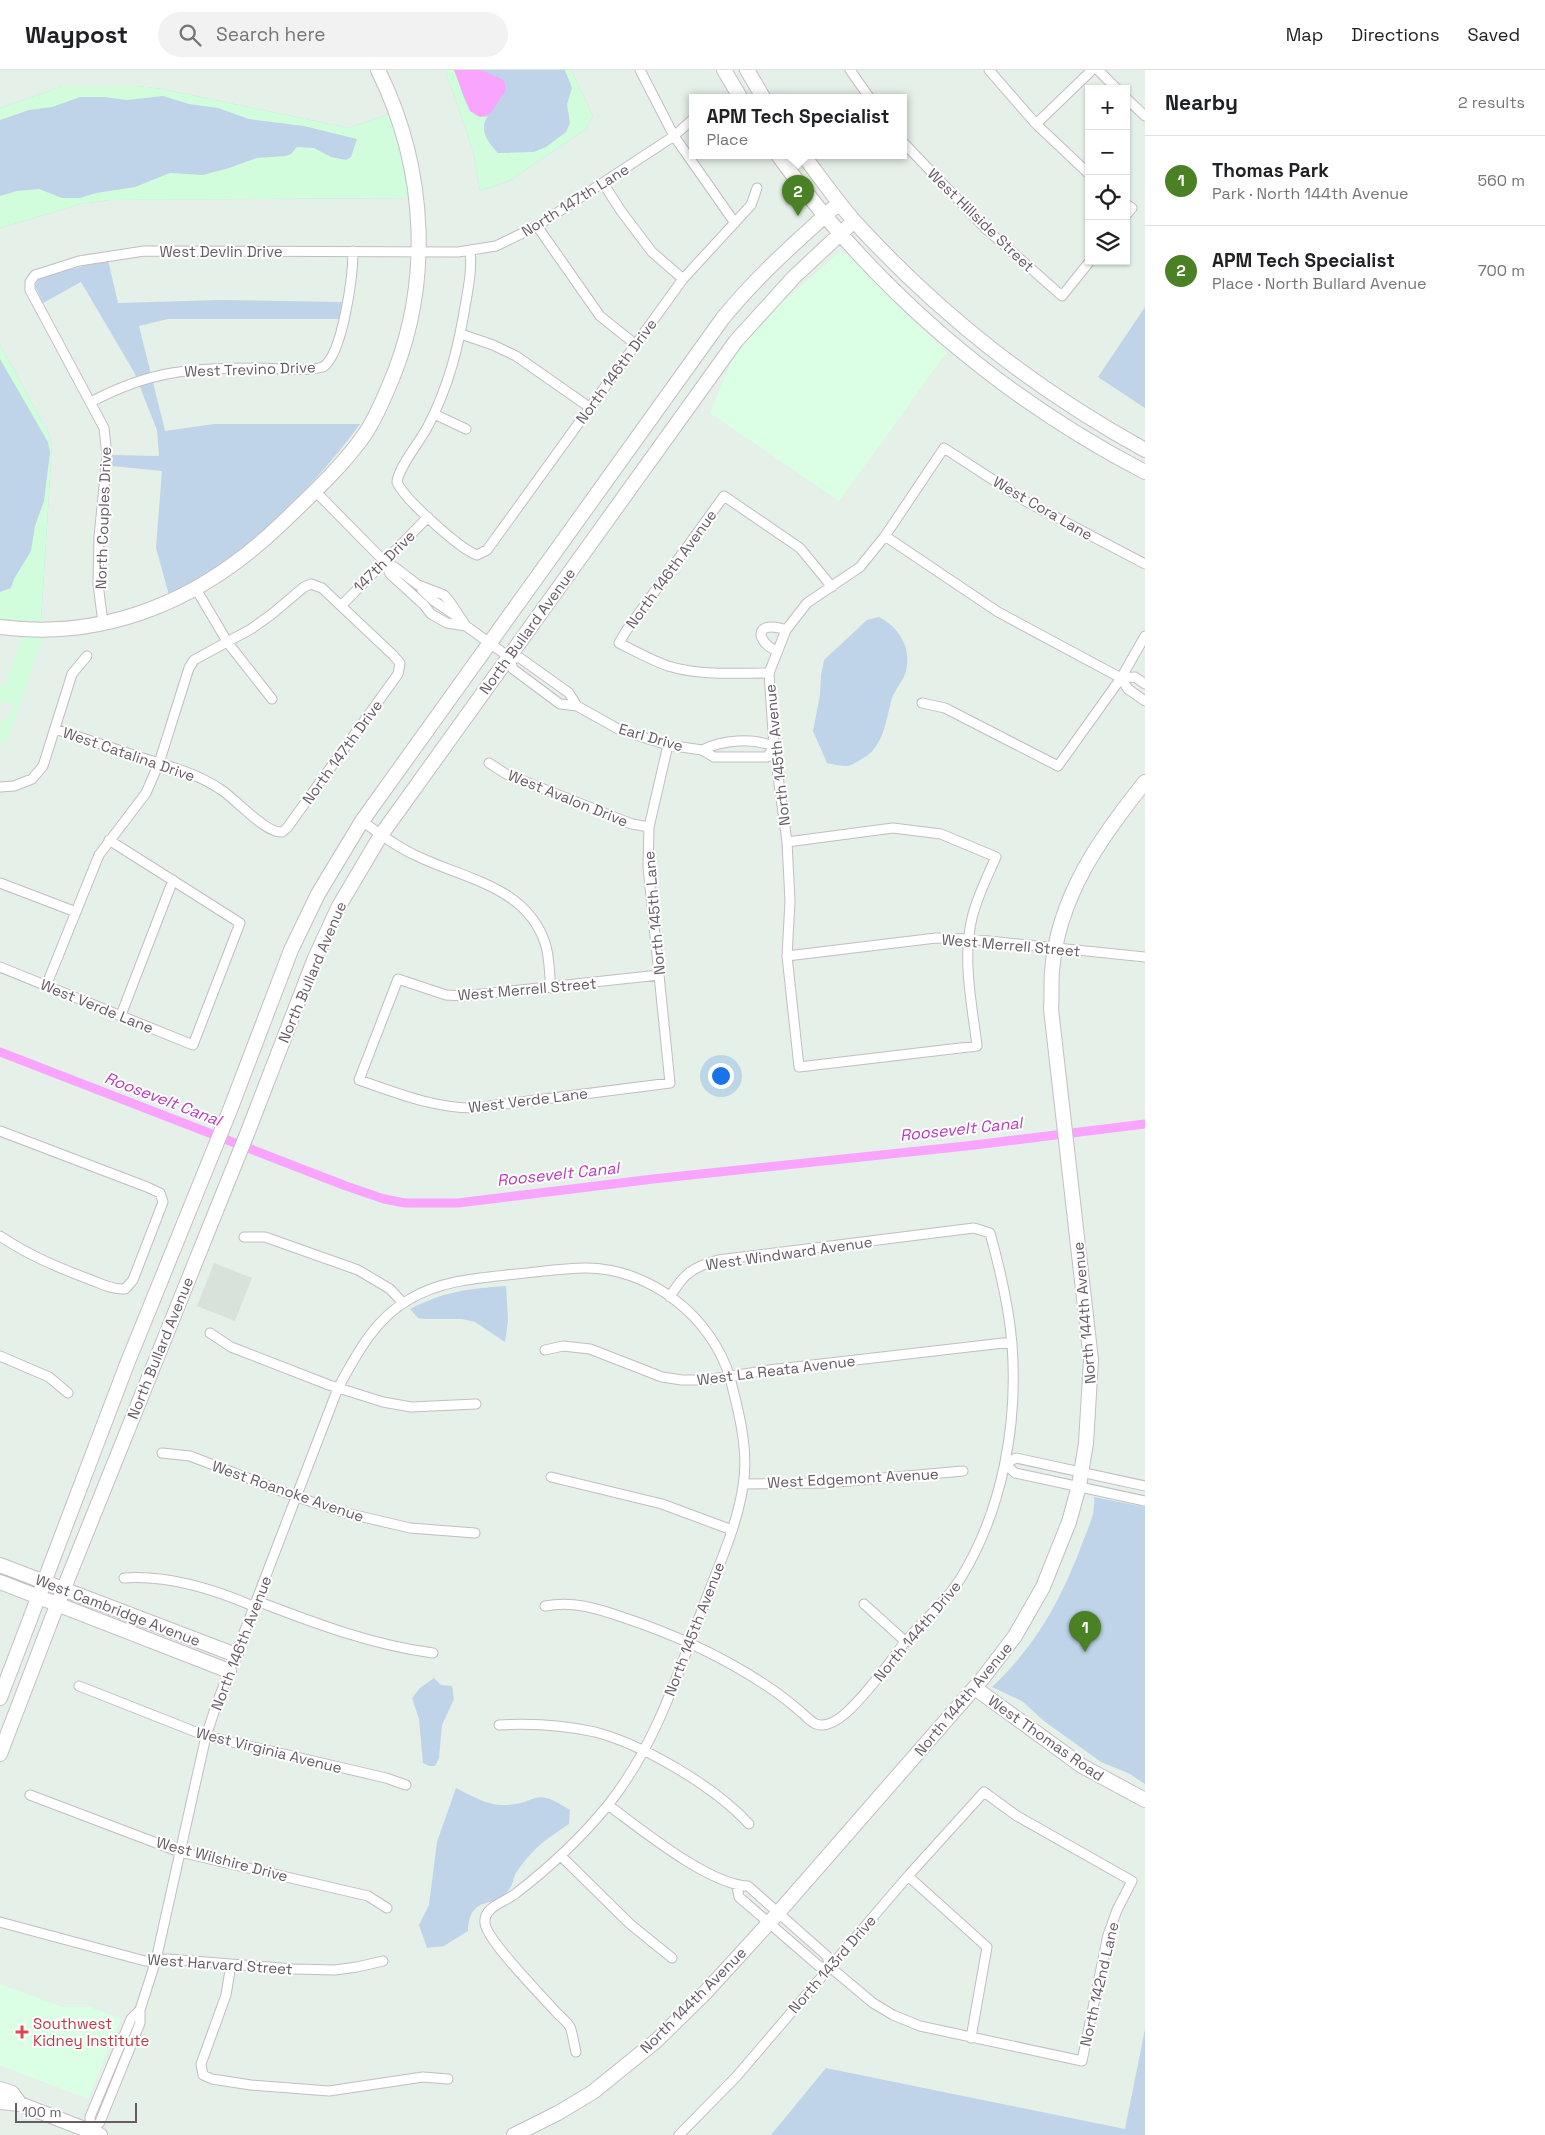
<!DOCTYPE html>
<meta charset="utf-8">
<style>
body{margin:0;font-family:"Space Grotesk",sans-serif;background:#f2f2f2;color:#202124}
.controls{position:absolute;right:15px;top:15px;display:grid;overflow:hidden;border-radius:0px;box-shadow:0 1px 4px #0004}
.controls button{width:45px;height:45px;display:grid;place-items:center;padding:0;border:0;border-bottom:1px solid #e0e0e0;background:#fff;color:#202124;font:25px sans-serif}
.scale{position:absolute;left:15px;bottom:12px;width:122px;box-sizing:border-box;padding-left:5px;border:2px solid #665c66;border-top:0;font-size:14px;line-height:18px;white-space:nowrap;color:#665c66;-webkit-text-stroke:4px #fff;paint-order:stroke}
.you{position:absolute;left:720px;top:1005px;width:18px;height:18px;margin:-12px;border:4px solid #fff;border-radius:50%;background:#1a73e8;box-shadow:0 0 0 8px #1a73e833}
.badge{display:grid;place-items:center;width:32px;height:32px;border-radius:50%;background:#4a8124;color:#fff;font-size:16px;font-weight:700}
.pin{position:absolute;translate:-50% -41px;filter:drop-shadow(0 1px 2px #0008)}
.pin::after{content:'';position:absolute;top:26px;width:18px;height:15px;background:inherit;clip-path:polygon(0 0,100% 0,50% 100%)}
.popup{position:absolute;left:689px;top:24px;width:218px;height:65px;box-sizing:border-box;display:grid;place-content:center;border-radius:0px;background:#fff;filter:drop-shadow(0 1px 4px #0005);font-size:16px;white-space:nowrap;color:#757577}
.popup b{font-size:19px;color:#202124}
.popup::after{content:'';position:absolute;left:50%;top:100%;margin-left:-10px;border:10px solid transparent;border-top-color:#fff}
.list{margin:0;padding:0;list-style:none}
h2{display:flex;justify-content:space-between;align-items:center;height:65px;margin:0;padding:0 20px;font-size:21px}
h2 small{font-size:16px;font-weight:400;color:#757577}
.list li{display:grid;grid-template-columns:32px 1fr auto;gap:15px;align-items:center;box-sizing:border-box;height:90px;padding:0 20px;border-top:1px solid #e0e0e0}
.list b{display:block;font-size:19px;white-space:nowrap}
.list p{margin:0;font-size:16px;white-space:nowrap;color:#757577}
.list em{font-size:16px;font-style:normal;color:#757577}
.icon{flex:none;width:28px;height:28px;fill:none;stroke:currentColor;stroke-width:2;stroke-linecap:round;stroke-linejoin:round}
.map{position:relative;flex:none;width:1145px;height:2065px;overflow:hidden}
header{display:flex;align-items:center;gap:30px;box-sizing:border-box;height:70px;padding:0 25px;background:#fff;border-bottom:1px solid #e0e0e0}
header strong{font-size:24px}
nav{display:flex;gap:28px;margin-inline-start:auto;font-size:18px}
.search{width:350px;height:45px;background:#f2f2f2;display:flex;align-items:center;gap:12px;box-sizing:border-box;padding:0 18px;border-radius:28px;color:#757577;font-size:19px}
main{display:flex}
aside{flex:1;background:#fff}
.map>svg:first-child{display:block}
.commercial{fill:#daffe4}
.industrial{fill:#d9e1db}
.green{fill:#bfd4e9}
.sand{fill:#d2fddd}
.water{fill:#f9a5ff}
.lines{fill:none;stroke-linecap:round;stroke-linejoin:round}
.canal{stroke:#f9a5ff;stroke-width:9}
.street-casing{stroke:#c4bcc3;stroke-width:11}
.secondary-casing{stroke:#c7bdc5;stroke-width:16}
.street{stroke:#fff;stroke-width:9}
.secondary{stroke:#fff;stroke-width:14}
.health-dot{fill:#e0444e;stroke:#fff;stroke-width:2}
.labels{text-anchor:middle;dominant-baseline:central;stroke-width:4;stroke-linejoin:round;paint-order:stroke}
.street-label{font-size:15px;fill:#665c66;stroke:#fff}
.health-label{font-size:15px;fill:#be3a42;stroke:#fff;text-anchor:start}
.water-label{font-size:16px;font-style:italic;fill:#ba39b9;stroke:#fff}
</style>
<header>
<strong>Waypost</strong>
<div class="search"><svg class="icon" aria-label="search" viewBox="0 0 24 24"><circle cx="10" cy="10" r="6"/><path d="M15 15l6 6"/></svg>Search here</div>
<nav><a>Map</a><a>Directions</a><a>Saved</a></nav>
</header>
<main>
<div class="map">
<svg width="1145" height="2065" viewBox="0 0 1145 2065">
<rect width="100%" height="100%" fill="#e4f0e8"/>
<path class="commercial" d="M840,182L848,184L902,240L947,282L839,431L710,343L735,283L760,252Z
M0,1914L62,1937H90L121,1949L88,2029L0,1995Z"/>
<path class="industrial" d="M214,1193L252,1208L235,1251L197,1236Z"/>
<path class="green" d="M445,0H571L593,46L586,59L509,111L480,121L473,80Z
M63,16H137L162,19L349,58L389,44L409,128L109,130L81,134L0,158V38Z
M108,190L118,233L220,230L342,232L339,249H168L139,256L165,361L214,354H360C326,401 282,446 237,483C216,500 192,512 169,525L156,478L162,401L112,396L113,385L159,386L157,360L134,302L81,212L43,233L35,216L40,207Z
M1145,237V338L1098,307Z
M0,275L49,364L52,375L41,552L0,549Z
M879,547C900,558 913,580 905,604C901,614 893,622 891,632C885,654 883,679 860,690C856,692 851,696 846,696C840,696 833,694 827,693L813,661L820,625L821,605L824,590L867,550Z
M506,1216L508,1250L505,1272L475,1252L462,1249H425L418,1248L410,1239C445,1221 468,1219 506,1216Z
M1094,1427L1145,1437V1714L1130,1704L1101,1692L1044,1651L1022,1631L992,1617C1037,1574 1060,1532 1082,1474C1088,1458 1096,1444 1094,1427Z
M434,1608L441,1615L452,1616L454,1629L442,1655L439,1688L435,1696H429L423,1693L419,1649L412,1628L420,1618Z
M456,1718C470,1725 488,1736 504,1735C540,1734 532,1715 570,1740L569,1754C545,1770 532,1779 516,1803C513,1808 513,1814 510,1818C496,1841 470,1822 468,1861L444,1876L427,1878L419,1855L429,1835L437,1772Z
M1145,1959V2065H771L826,1998L1125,2059Z"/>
<path class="sand" d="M445,0H454C461,14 466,53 488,46C478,59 488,73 498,83L534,82L546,77L566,62L570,53L567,34L572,18L565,0H571L593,46L586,59L509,111L480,121L473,80Z
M63,16H137L162,19L349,58L389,44L403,88L409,128L109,130L81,134L0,158V126L17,121L39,119L62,128H80L96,123L135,117L170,103L203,105L229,98L257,88L286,86L291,84L297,77L314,78L331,87L346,90L351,87L357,69L304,56L249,49L218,38L189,34L163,26L127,30L104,27H80L52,37L29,40L0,50V38Z
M0,275L49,364L52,375L41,552L0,549V522L11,518L14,509L31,481L35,456L44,431L50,383L48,372L0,289Z
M23,566H43L9,665L5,673L0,672V653L9,646L14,635L8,632H0V614L5,615Z"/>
<path class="water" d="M454,0H481L504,10L506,20L490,44L480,47L470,41Z"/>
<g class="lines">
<path class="canal" d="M0,982L346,1116L384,1129L405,1133H458L653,1109L966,1076L1145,1054"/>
<g class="street-casing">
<path id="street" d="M640,0L674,66L735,153
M850,0L869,27
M989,0L1036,54L1089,104
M1098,0L1117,19
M1126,28L1145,46
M1036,54L1092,0
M903,72L985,158L1062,226L1090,191
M603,113L621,141L652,182L683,209
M1126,134L1132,138L1126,145
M537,156L600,246L635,274
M470,181C472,198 469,214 466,231C459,275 449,316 428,356C421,370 398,398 397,412C404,429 460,479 477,485L487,480L683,209L751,135L757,118
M461,264L493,275L516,286L589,337
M91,332C151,300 191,298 258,298C279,298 303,302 323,297C343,284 353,205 353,181
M434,344L466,359
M315,421L385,492L396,498L418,515L444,525L450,532L466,556L509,587
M885,466L998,542L1121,608L1128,619L1145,631
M385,492L390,504L424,535L431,544L447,553L466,556
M196,519L228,573L272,629
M422,520L434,531L459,548
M341,536L428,447
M103,553L98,514L99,467L107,386L104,358L30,220V212L35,205L79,191L144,181L458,182L496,176L537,156L674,66L693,49
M777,581C754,571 755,549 786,560
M509,587L513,599L560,634L577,636L620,660L668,675L702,680L714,687H767L774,677C754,667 722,670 702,680
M509,587L520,588L569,623L577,636
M769,603C735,603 701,606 668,596C651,590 635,581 619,573L626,561L724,426L800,478L832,517
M1121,608L1135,607L1145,614
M922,633L945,638L1058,696L1121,608L1145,566
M489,693L506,704L632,754L649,757
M0,717L14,716L32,709L43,696L72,604L87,586
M362,751C380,764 397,777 417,786C464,809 526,816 545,873C550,887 549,904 551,918
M787,772L893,758L941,764L996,787C987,807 977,827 972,848C962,890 972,934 977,976L799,997L787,886L790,831L787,772L774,677L769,603L786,560L807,533L860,497L885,466L944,378L1027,432L1145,494
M0,813L76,842
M787,886L936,868L969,869L1145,887
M0,897L193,975L240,853L109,770
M659,905L464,926L446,925L398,909L359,1010C397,1023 433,1038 474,1038L670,1013L648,797L649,757L668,675
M46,916L99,785L146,723L159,693L189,598L194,590L251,559L272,544L304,517L311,514L322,518L393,585L400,593L398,604L287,758L282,762C266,764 235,728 220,719C198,704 172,697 146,689C116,679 85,669 55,659
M121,945L173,810
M0,1061L147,1117L160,1123L163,1132L133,1210L125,1219C113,1220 102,1214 91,1210C57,1197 30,1186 0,1166
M244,1167H265L358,1200L390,1219L403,1233
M210,1263L231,1277L329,1315L383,1332L411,1337L476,1334
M545,1280L563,1276L590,1279L662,1307L682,1310H705L769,1300L1012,1272
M0,1286L49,1307L68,1323
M162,1383L190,1386L297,1427L346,1443L410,1458L475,1463
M551,1407L662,1434L732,1460
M744,1414L827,1413L963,1401
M1145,1416L1016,1388L1005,1394L1015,1403L1145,1431
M124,1508C168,1505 214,1519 255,1537
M257,1531C314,1553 372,1575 433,1583
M864,1534L906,1572
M545,1536C573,1531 596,1538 622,1547C674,1564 722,1586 767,1616C779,1624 791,1633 802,1643C806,1646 811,1652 816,1654C836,1662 864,1624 876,1610C886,1598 895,1585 905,1572C924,1550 947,1531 962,1506C1003,1438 1018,1353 1012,1274C1009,1237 1000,1199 990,1163L974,1158L718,1190C693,1197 684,1203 670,1227
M79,1616L206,1666L386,1708L406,1715
M499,1655C531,1653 563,1655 595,1662C644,1675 714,1716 749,1754
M30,1725L180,1782L368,1826L387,1838
M608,1735C641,1759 709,1815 748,1816L827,1886L830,1897L873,1933L893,1945L920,1956L1082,1991L1108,1865L1117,1840L1132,1811L1017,1746L984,1722L908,1806L736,2007L679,2065
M561,1786L630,1854L672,1888
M908,1806L987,1877L971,1968
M737,1816L739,1827L820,1897H830
M0,1852L145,1891L168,1889L294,1899L335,1900L357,1897L383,1891
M231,1894L226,1925L201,1994L203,2005L212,2009L251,2015L329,2021L423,2007L448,2009
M91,2062L100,2052L140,1953V1940L156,1890L206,1666L217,1633L338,1318C356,1285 375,1248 410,1229C442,1210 479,1208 516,1204C539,1202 563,1198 586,1198C650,1198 712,1247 730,1308C739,1342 749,1381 743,1416C737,1456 719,1495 705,1532C678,1603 656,1675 608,1735C581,1768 549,1798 515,1824C505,1832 483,1837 485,1853C486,1870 543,1927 557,1943C561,1947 567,1952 570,1957C573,1964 574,1975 576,1982
M91,2062L90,2047L131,1949L140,1940"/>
</g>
<g class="secondary-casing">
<path id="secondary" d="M724,0L740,27
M747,0L763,27
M778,85C873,218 1000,327 1145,402
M803,85C820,107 836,130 854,151C940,245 1033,318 1145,380
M0,557C109,571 204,528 281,454C308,428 344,395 365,364C375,349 382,333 389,316C433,215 427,99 378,0
M0,1495L236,1585
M0,1512L229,1601
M975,1618L1082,1696L1145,1730
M0,1628L127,1294L230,1040L291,880L318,824L362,751L723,248C758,205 798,170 839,133
M0,1684L54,1543L247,1064L315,888L339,836L381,765L736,271L794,207L854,151
M0,2019L12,2023L20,2034
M0,2032L20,2034L100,2065
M514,2065L558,2043L593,2022L656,1971L704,1924L778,1843L983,1608L1015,1566L1043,1517L1069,1452L1079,1416L1086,1373L1091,1290L1051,939C1052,926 1051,914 1052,901C1058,827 1100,768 1145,712"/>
</g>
<use href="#street" class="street"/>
<use href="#secondary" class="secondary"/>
</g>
<path class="health-dot" d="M19.5 1954.5h5v5h5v5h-5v5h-5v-5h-5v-5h5z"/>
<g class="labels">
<g class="street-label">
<text transform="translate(575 130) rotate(-32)">North 147th Lane</text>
<text transform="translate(981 150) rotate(44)">West Hillside Street</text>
<text x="221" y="181">West Devlin Drive</text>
<text transform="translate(250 299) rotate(-2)">West Trevino Drive</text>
<text transform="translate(616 301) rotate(-54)">North 146th Drive</text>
<text transform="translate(1043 438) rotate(30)">West Cora Lane</text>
<text transform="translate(103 448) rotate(-88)">North Couples Drive</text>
<text transform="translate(384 491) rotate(-45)">147th Drive</text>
<text transform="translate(671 499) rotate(-54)">North 146th Avenue</text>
<text transform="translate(527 561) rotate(-54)">North Bullard Avenue</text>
<text transform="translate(651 667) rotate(16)">Earl Drive</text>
<text transform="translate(342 682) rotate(-54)">North 147th Drive</text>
<text transform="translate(129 684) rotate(19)">West Catalina Drive</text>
<text transform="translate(777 685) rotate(-96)">North 145th Avenue</text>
<text transform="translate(568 728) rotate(22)">West Avalon Drive</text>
<text transform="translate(654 843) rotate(-95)">North 145th Lane</text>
<text transform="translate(1011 875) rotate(5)">West Merrell Street</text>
<text transform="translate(312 902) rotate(-67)">North Bullard Avenue</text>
<text transform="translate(527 919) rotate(-5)">West Merrell Street</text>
<text transform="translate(97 936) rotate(22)">West Verde Lane</text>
<text transform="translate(528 1030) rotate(-7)">West Verde Lane</text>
<text transform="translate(789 1183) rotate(-8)">West Windward Avenue</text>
<text transform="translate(1084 1243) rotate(-95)">North 144th Avenue</text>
<text transform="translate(160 1278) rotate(-68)">North Bullard Avenue</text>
<text transform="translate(776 1300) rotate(-7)">West La Reata Avenue</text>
<text transform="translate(853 1408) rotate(-3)">West Edgemont Avenue</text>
<text transform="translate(288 1421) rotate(19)">West Roanoke Avenue</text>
<text transform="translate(118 1540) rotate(21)">West Cambridge Avenue</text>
<text transform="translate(694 1559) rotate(-69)">North 145th Avenue</text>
<text transform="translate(917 1561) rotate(-50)">North 144th Drive</text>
<text transform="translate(241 1573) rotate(-69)">North 146th Avenue</text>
<text transform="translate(963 1629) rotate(-50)">North 144th Avenue</text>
<text transform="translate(1046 1668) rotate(35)">West Thomas Road</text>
<text transform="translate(269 1680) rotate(14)">West Virginia Avenue</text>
<text transform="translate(222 1789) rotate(15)">West Wilshire Drive</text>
<text transform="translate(220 1894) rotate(4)">West Harvard Street</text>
<text transform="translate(832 1894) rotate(-49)">North 143rd Drive</text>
<text transform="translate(1099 1914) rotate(-77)">North 142nd Lane</text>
<text transform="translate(693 1930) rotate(-45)">North 144th Avenue</text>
</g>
<g class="health-label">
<text x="33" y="1953">Southwest<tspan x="33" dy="17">Kidney Institute</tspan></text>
</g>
<g class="water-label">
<text transform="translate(163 1029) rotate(21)">Roosevelt Canal</text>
<text transform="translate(961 1059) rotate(-6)">Roosevelt Canal</text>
<text transform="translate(558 1104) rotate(-6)">Roosevelt Canal</text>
</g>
</g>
</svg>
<div class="controls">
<button>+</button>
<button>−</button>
<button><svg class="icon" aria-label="locate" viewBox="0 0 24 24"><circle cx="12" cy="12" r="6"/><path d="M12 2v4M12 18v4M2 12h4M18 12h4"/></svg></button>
<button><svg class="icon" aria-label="layers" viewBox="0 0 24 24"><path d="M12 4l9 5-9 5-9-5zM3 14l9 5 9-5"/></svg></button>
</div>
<div class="scale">100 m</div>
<div class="you"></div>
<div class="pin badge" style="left:1085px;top:1582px">1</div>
<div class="pin badge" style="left:798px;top:146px">2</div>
<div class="popup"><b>APM Tech Specialist</b>Place</div>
</div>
<aside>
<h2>Nearby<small>2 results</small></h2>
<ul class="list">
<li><span class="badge">1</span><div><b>Thomas Park</b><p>Park · North 144th Avenue</p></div><em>560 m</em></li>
<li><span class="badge">2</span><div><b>APM Tech Specialist</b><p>Place · North Bullard Avenue</p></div><em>700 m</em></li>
</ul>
</aside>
</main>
